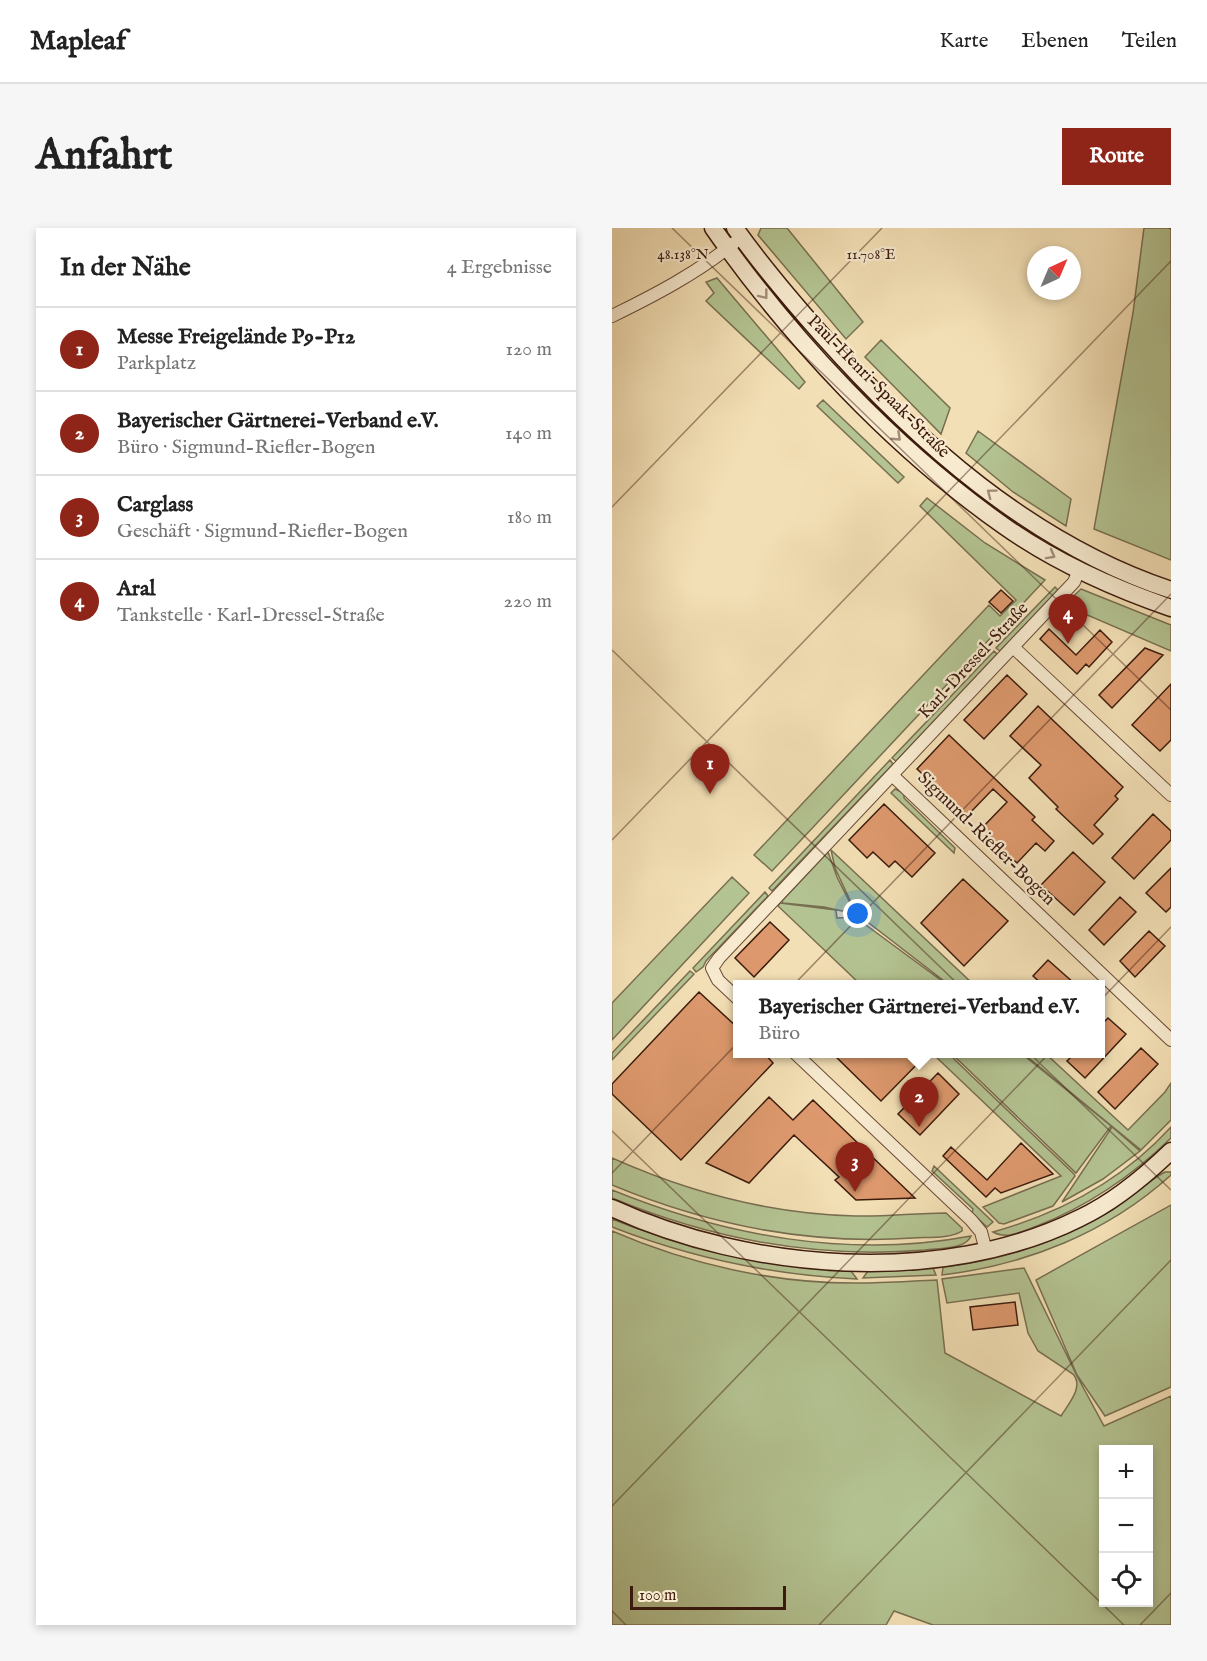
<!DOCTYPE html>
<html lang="de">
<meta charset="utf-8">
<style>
body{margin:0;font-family:"IM FELL English",serif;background:#f6f6f6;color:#222}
.controls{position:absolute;right:18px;bottom:18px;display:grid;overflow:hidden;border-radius:0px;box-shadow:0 3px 9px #0003}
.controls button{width:54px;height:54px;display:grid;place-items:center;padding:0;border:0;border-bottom:2px solid #e0e0e0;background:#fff;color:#222;font:30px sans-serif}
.compass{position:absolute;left:415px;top:18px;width:54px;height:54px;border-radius:50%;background:#fff;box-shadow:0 3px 9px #0003;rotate:44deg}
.scale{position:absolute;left:18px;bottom:15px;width:156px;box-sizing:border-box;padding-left:6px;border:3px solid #3c1a0d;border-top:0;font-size:16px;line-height:21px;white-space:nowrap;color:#3c1a0d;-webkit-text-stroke:4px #f7eacf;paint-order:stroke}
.you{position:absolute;left:246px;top:686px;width:21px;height:21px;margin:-15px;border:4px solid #fff;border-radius:50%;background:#1a73e8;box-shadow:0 0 0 9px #1a73e833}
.badge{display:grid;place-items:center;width:39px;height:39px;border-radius:50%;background:#8f2418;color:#fff;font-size:20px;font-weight:700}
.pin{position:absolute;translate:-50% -50px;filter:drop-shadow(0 2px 3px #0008)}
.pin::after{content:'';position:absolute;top:32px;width:21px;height:18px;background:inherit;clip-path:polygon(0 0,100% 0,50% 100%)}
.popup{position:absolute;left:121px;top:752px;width:372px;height:78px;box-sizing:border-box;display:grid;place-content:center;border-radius:0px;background:#fff;filter:drop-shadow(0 2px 4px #0005);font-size:20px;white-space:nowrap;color:#767676}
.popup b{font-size:22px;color:#222}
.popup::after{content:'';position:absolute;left:50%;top:100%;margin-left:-12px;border:12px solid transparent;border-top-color:#fff}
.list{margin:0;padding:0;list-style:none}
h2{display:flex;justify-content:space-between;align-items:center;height:78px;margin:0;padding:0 24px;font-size:26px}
h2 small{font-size:20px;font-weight:400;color:#767676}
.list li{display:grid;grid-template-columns:39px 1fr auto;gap:18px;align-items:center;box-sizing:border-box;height:84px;padding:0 24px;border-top:2px solid #e0e0e0}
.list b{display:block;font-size:22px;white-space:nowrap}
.list p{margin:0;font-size:20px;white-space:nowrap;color:#767676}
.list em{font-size:20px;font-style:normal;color:#767676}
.icon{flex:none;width:33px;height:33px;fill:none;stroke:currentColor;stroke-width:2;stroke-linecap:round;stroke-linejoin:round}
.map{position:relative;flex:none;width:559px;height:1397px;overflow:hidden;border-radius:0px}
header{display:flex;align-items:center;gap:36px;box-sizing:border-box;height:84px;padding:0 30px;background:#fff;border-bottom:2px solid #e0e0e0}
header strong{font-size:28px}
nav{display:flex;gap:33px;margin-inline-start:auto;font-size:21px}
.intro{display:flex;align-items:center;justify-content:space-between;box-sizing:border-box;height:144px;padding:0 36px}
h1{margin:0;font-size:42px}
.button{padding:15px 27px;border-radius:0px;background:#8f2418;color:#fff;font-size:21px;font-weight:700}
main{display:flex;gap:36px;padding:0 36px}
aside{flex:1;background:#fff;border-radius:0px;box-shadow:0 3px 9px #0003}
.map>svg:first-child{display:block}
.green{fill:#b4c392;stroke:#786e50;stroke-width:1.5;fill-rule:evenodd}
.building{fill:#dd996d;stroke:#3c1a0d;stroke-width:1.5}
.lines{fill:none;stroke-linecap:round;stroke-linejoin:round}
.minor-casing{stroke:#6a4b37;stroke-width:14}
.secondary-casing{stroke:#3c1a0d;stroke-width:19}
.minor{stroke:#f7eacf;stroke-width:12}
.secondary{stroke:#f7eacf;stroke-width:16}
.oneway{stroke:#a38c78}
.ticks{fill:none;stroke:#3c1a0d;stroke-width:1.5;stroke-opacity:0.45}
.labels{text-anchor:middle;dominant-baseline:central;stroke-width:4.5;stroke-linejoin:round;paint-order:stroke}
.street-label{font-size:18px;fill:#3c1a0d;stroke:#f7eacf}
.ticks-label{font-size:15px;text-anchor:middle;fill:#3c1a0d;stroke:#f7eacf;stroke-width:4.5;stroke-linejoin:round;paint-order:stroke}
</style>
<header>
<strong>Mapleaf</strong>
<nav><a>Karte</a><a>Ebenen</a><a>Teilen</a></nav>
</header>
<div class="intro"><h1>Anfahrt</h1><a class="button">Route</a></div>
<main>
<aside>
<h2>In der Nähe<small>4 Ergebnisse</small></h2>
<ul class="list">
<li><span class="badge">1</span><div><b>Messe Freigelände P9-P12</b><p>Parkplatz</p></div><em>120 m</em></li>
<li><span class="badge">2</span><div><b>Bayerischer Gärtnerei-Verband e.V.</b><p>Büro · Sigmund-Riefler-Bogen</p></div><em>140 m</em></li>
<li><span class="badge">3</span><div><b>Carglass</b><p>Geschäft · Sigmund-Riefler-Bogen</p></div><em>180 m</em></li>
<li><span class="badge">4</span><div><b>Aral</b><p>Tankstelle · Karl-Dressel-Straße</p></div><em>220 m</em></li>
</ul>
</aside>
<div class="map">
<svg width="559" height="1397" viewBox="0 0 559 1397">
<rect width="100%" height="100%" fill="#f3dfb5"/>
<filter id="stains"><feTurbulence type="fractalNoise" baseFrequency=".00333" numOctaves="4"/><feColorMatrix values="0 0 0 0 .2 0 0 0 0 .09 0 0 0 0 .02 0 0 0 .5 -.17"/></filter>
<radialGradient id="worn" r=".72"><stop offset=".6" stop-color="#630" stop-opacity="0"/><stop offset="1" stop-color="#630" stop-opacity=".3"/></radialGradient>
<path class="green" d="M149,0H175L251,94L234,111L146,7Z
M532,0H559V332L482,301L521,85Z
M105,50L193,154L187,161L94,73L102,65L94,54Z
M269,112L338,180L329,206L253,129Z
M211,172L292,249L286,255L205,178Z
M366,203L459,271L454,298L401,264L354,225Z
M315,270L373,315L433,352L160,643L142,627L377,377L388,388L404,372L308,278Z
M443,359L446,362L388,423L384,420Z
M469,361L559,397V423L452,377Z
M382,423L385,426L284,533L280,530Z
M278,532L281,536L160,663L157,660Z
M283,561L292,565V570L343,620L342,625L279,565Z
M219,622L361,756H336L244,685L223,640Z
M216,624L225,649L241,681L230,683L212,679L171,675L170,673Z
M120,649L137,665L0,812V775Z
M153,664L156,668L94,733L91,739L84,744L81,740Z
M168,675L224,682L225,690L243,689L334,756H248L166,678Z
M78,743L82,746L0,832V825Z
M321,826H338L343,832L462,946L463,948L441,978L392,996L387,995L371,979L449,948Z
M340,826H410L499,898L464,945Z
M412,826H434L516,902L553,864L559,855V892L529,922Z
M500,899L528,923L491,951L450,974Z
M559,899V910C520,948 476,978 425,998C411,1003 395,1012 381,1004C449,985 511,952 559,899Z
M0,930C76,964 159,986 243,988C273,989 303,985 334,985L350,1000V1003C338,1011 315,1009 301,1010C197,1017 96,997 0,957Z
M322,938L381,994L375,999L360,985L361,981L320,943Z
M553,944H559V947C495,1005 414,1037 330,1047L331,1039C391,1032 449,1013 500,982C519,970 534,954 553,944Z
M0,962C113,1008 237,1031 359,1008C353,1022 326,1020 313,1022C205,1031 99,1011 0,970Z
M559,977V1159L493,1188L465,1147L424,1052Z
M0,991C77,1022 156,1038 239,1043L245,1051C159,1047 79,1030 0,999Z
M0,1003C76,1036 163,1056 247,1055C273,1055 299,1053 325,1052L333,1125L449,1188C457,1175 472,1159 461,1146L426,1123L416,1105L407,1065L335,1075L330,1051L412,1040L465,1148L492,1198L559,1168V1397H321L282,1383L274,1397H0ZM491,1222H536V1374H491Z
M321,1040L324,1047L251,1050L256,1043Z"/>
<path class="building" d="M389,362L401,373L389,385L377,374Z
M437,401L464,427L488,402L500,414L477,439L474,436L465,446L428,411Z
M533,420L551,427L500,480L487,467Z
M395,447L415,466L372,511L352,492Z
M559,456V512L548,523L520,497Z
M426,478L511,559L503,568L506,571L482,597L491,606L481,616L444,581L446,579L417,550L429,537L398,508Z
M337,507L423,589L420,592L442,613L433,623L424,615L405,635L369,601L395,574L381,561L355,588L305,541Z
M272,576L323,625L300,649L283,633L277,639L261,624L255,630L237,612Z
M541,586L559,603V612L522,651L500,630Z
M461,624L493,654L462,687L429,657Z
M559,640V679L554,684L534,665Z
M351,651L396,693L352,738L309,695Z
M508,669L524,684L492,717L477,702Z
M158,694L177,712L142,749L123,730Z
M537,703L553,718L523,749L508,733Z
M436,732L463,756H430L421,748Z
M87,764L126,800V825H152L161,835L69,932L0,866V856Z
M496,790L514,806L473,850L455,833L463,825H489V797Z
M529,820L546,836L503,881L486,864Z
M220,825H316L269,873Z
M326,845L347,866L308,907L286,886Z
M157,869L181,892L201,872L303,970L244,972L223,952L227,949L182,907L137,955L94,935Z
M409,915L441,946L389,965L383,960L374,969L331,928L339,919L375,952Z
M403,1074L406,1097L361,1102L358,1079Z"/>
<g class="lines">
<g class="minor-casing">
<path id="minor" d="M0,88C43,67 85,45 122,15
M401,419L559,567
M280,547L559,812
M125,770L106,752L100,740L107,730L462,354L467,342
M184,826L359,992L369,1004L374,1023"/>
</g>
<g class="secondary-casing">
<path id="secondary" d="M101,0C179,111 281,220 392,298C443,334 501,360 559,380
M123,0C149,37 179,72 209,106C305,214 420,316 559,362
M0,980C137,1043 330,1059 468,990C502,974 532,949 559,923"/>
</g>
<use href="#minor" class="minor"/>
<use href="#secondary" class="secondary"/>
</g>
<defs><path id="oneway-chevron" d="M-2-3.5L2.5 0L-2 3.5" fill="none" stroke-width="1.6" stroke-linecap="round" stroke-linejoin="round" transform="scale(1.5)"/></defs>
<g class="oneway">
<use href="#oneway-chevron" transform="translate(152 67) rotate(52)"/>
<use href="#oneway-chevron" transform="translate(285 209) rotate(43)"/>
<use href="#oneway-chevron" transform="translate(379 265) rotate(-143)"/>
<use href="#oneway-chevron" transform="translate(439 327) rotate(29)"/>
</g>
<path class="ticks" d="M60,0L559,482M557,0L559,1M0,279L270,0M0,422L559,962M0,612L559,33M0,903L512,1397M0,945L559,366M0,1278L559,699M0,1383L14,1397M207,1397L559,1032M528,1397L559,1365"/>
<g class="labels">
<g class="street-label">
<text transform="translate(266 159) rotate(45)">Paul-Henri-Spaak-Straße</text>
<text transform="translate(362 433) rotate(-47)">Karl-Dressel-Straße</text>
<text transform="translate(374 611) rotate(44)">Sigmund-Riefler-Bogen</text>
</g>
</g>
<g class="ticks-label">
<text x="71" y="31">48.138°N</text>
<text x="259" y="31">11.708°E</text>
</g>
<rect width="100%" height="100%" filter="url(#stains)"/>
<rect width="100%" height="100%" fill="url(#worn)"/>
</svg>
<div class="controls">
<button>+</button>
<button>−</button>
<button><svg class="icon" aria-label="locate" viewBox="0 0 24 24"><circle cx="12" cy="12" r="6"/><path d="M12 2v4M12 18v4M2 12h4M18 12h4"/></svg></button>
</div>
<svg class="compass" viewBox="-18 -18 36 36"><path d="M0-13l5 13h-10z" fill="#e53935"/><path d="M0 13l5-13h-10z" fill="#767676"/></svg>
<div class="scale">100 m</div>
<div class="you"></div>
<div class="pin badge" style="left:98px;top:566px">1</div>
<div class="pin badge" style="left:307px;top:899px">2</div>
<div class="popup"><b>Bayerischer Gärtnerei-Verband e.V.</b>Büro</div>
<div class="pin badge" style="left:243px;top:964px">3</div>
<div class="pin badge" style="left:456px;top:416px">4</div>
</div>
</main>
